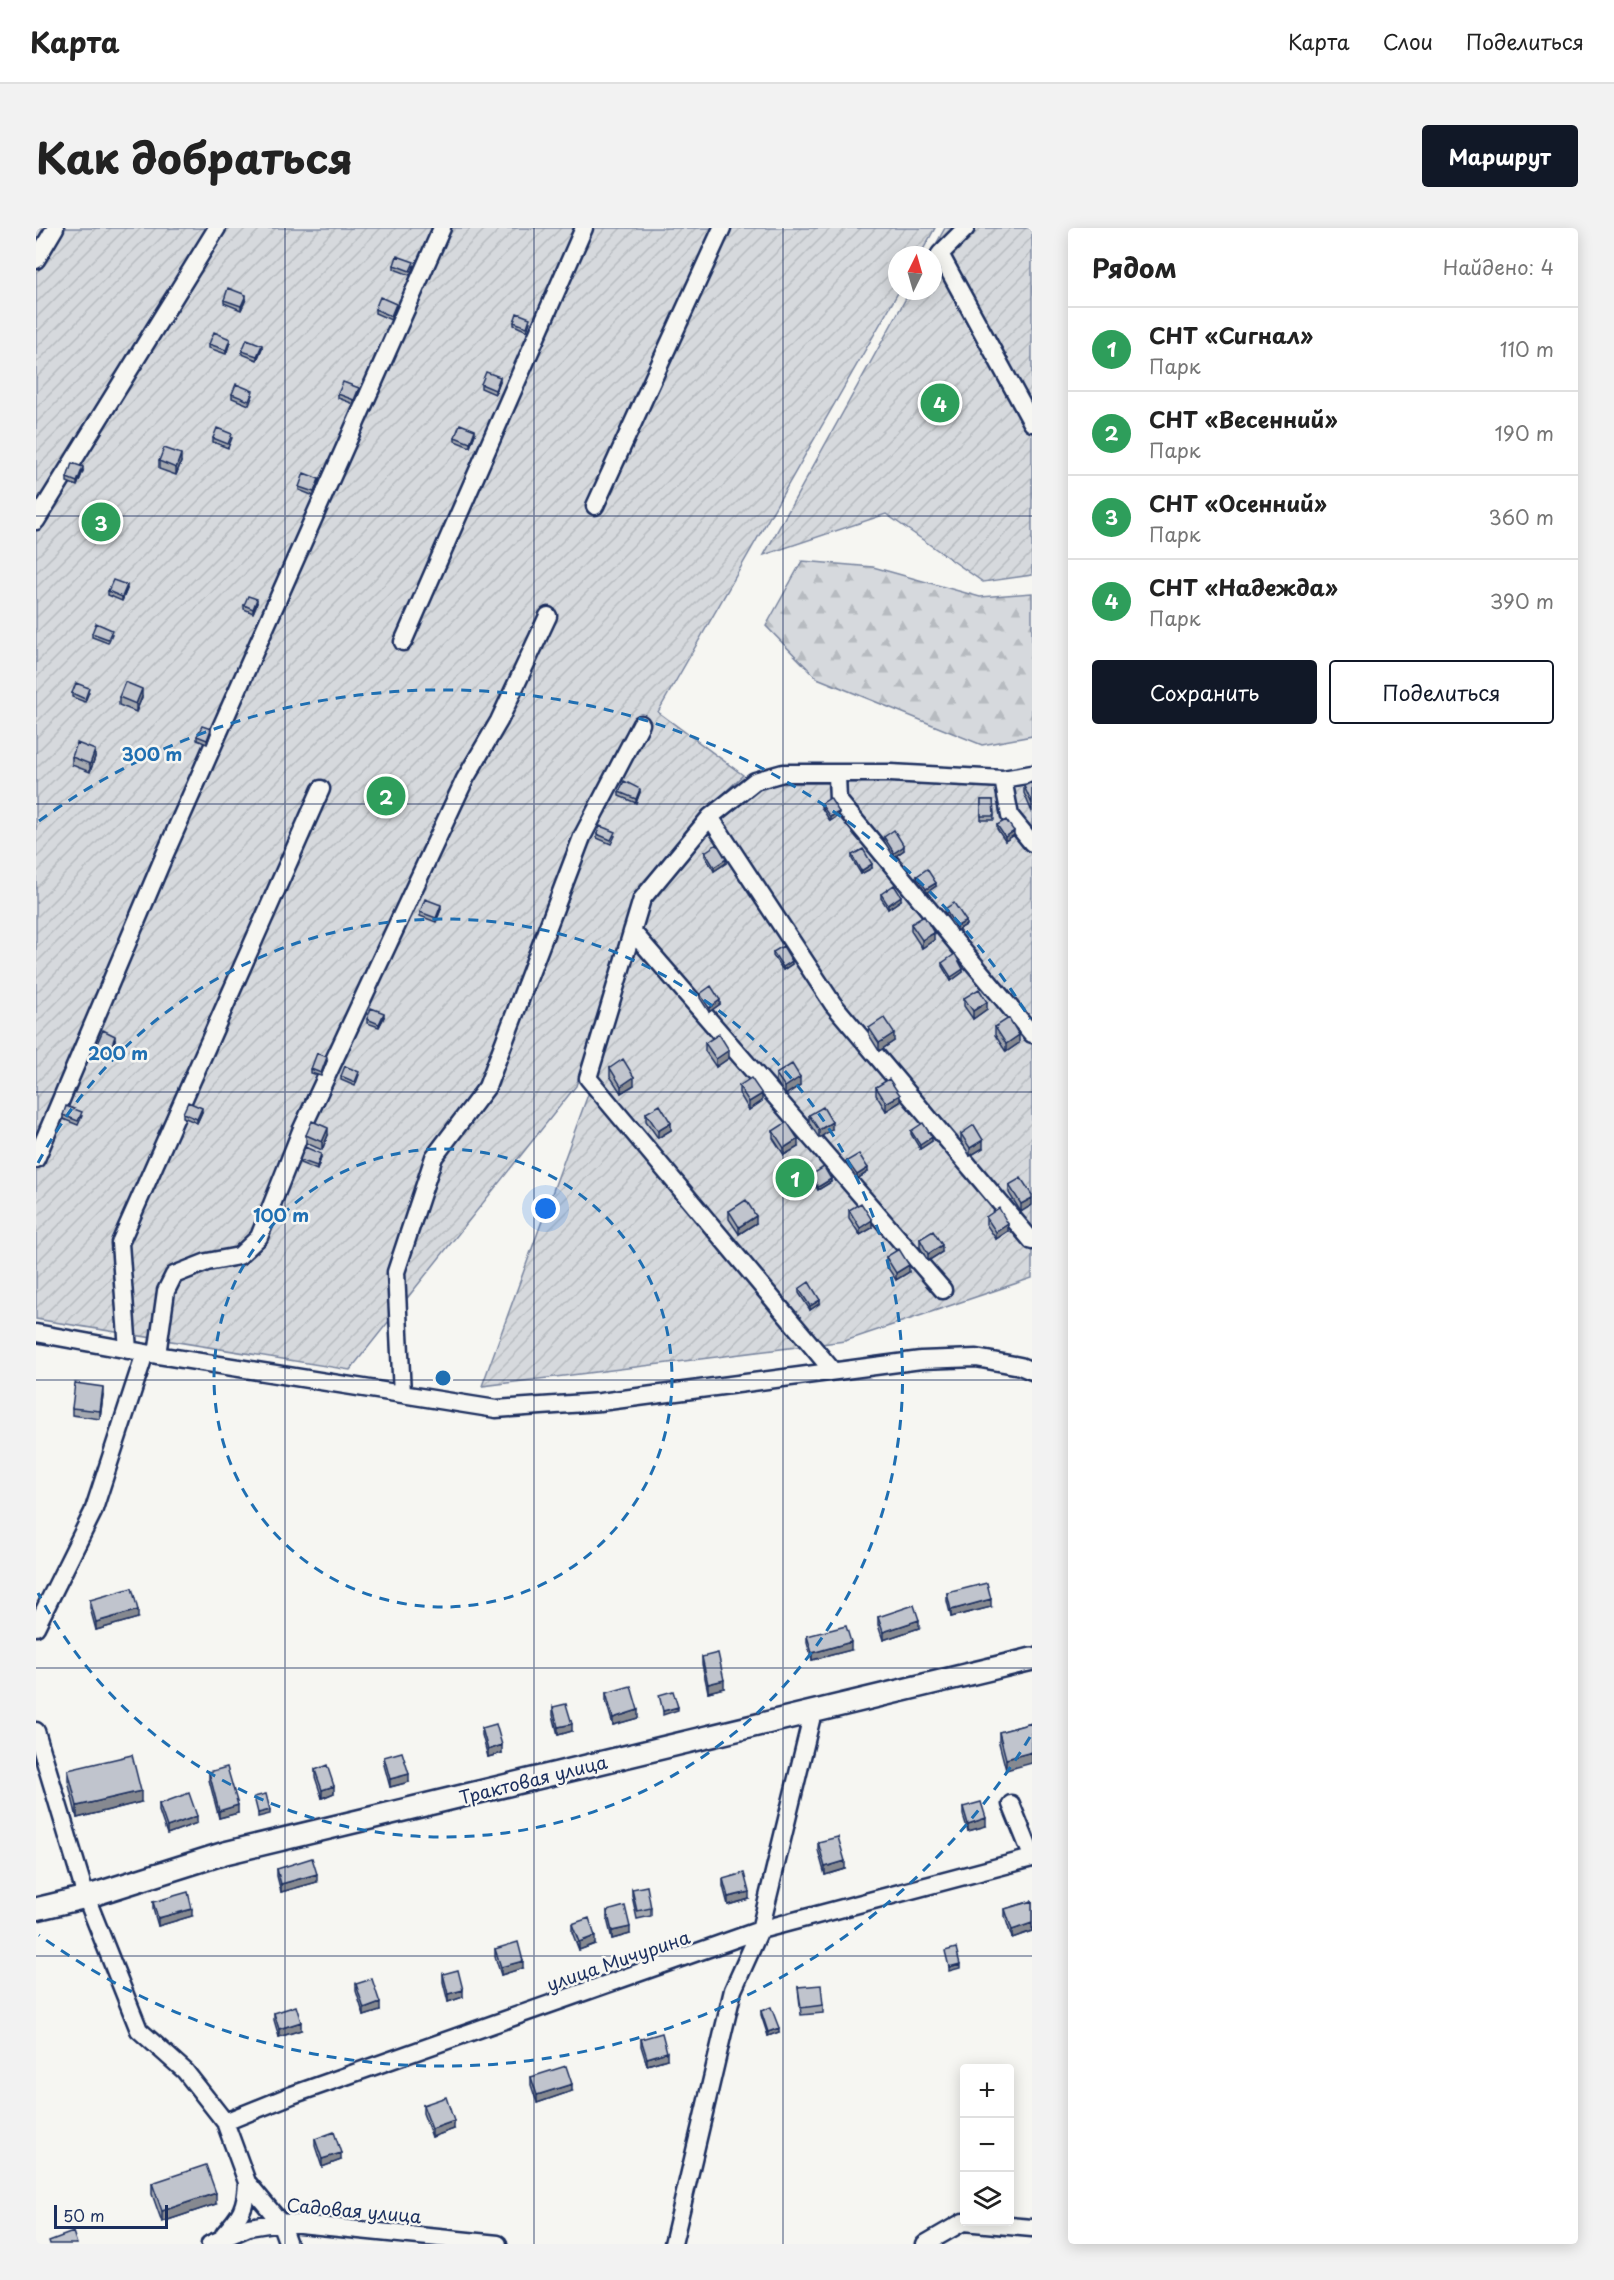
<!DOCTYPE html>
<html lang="ru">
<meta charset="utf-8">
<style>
body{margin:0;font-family:"Playpen Sans",sans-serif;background:#f2f2f2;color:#222}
.controls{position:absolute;right:18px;bottom:18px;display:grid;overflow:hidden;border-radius:6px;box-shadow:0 3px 15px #0003}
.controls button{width:54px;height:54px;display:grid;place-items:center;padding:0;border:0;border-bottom:2px solid #e0e0e0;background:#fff;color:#222;font:30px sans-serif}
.compass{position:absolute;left:852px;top:18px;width:54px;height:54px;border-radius:50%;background:#fff;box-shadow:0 3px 15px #0003;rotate:5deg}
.scale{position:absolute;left:18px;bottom:15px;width:114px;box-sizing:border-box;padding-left:6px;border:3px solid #1b2f5e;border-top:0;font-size:16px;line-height:21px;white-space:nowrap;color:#1b2f5e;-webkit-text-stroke:4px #f6f6f2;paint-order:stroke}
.you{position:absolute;left:510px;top:981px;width:21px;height:21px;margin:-15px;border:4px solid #fff;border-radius:50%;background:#1a73e8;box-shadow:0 0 0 9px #1a73e833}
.badge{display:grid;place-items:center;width:39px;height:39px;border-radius:50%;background:#111827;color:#fff;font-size:20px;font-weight:700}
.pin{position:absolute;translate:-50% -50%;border:3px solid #fff;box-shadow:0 2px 6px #0006}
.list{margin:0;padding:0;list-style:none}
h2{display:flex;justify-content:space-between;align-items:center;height:78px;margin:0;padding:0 24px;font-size:26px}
h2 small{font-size:20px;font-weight:400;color:#767676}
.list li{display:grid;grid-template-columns:39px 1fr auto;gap:18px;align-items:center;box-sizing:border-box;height:84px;padding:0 24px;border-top:2px solid #e0e0e0}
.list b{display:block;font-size:22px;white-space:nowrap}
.list p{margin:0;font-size:20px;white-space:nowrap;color:#767676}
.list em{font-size:20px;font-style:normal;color:#767676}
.actions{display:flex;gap:12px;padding:18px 24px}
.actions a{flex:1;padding:14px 0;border:2px solid #111827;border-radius:6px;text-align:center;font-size:21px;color:#111827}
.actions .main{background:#111827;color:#fff}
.icon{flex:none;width:33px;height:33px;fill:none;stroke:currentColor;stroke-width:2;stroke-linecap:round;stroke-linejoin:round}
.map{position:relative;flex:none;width:996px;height:2016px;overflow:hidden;border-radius:6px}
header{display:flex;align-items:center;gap:36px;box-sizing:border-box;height:84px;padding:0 30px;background:#fff;border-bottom:2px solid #e0e0e0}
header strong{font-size:28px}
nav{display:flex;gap:33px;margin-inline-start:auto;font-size:21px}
.intro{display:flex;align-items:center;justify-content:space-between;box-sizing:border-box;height:144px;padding:0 36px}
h1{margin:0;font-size:42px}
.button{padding:15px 27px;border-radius:6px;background:#111827;color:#fff;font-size:21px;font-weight:700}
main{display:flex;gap:36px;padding:0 36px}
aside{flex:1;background:#fff;border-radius:6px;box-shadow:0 3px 15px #0003}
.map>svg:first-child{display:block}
.forest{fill:url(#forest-firs);stroke:#78849e;stroke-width:1.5}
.garden{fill:url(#garden-furrows);stroke:#78849e;stroke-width:1.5}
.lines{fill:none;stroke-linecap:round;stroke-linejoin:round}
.minor-casing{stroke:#1b2f5e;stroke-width:21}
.major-casing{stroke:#1b2f5e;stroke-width:26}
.minor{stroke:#f6f6f2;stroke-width:16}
.major{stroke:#f6f6f2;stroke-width:21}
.wall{fill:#a5a9b0;stroke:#1b2f5e;stroke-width:1.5}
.shaded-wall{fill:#868990;stroke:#1b2f5e;stroke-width:1.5}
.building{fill:#c0c4cd;stroke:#1b2f5e;stroke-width:1.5}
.grid{fill:none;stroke:#1b2f5e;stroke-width:1.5;stroke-opacity:0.55}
.ring{fill:none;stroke:#1f6fb2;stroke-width:3;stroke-dasharray:10 8}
.labels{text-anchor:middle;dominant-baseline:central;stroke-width:5;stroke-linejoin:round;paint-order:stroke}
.street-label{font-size:18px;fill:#1b2f5e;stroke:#f6f6f2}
.centre{fill:#1f6fb2;stroke:#f6f6f2;stroke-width:3}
.ring-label{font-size:18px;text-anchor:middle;font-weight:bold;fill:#1f6fb2;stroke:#f6f6f2;stroke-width:5;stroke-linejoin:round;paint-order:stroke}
</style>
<header>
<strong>Карта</strong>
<nav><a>Карта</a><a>Слои</a><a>Поделиться</a></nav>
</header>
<div class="intro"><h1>Как добраться</h1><a class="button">Маршрут</a></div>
<main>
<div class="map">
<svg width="996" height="2016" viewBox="0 0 996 2016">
<defs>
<pattern id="forest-firs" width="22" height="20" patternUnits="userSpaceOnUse" patternTransform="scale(1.5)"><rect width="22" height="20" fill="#d6d9dd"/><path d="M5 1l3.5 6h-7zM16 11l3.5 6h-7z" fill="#b7bbc0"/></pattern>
<pattern id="garden-furrows" width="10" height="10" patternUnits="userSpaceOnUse" patternTransform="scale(1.5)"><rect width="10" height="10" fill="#d6d9dd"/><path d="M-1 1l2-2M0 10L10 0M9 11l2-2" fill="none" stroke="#b7bbc0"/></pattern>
</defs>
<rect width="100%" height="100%" fill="#f6f6f2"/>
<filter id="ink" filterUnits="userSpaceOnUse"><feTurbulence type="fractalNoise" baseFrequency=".0167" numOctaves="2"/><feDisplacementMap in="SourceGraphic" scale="12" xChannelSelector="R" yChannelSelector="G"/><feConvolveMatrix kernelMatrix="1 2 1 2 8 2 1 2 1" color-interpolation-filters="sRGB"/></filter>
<g filter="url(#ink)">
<path class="forest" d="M766,333L837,339L944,369L996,365V508L946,517L781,450L730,398Z"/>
<path class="garden" d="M0,0H899L884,27H861V63H863L622,484L707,547L655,597L601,669L540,858L314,1142L0,1091Z
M909,0H996V347L947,354L850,286L728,327L874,63H897V27H894Z
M996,552V1050L809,1113L446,1158L558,850L610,676L712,556L865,554L970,560Z"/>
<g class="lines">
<g class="minor-casing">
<path id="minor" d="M930,0L904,26L996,195
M0,32L19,0
M559,278L686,0
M0,293L181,0
M367,414L548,0
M801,547L802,572L996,806
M967,551L974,588L996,615
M674,589L797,776L996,1013
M596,703L907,1062
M0,931L129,626L406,0
M0,1105L121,1127L460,1181L564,1174L885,1132L940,1130L984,1138L996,1143
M92,1122L84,1015L285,561
M121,1127L130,1063L138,1047L171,1034L203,1028L223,1009L265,903L429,551L463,493L512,388
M796,1142L552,850L606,671L674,589L719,553L747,545H854L967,551L996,546
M366,1166L360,1044L398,929L451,859L546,609L605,496
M0,1399L57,1284L109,1125
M0,1503L50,1669L103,1802L149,1843L189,1894L211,1954L244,1994L252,2016
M975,1576L996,1628
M189,1894L256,1867L724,1702L996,1630
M188,2006C205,1987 210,1980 211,1954
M174,2016L213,1999L244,1994L462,2016
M637,2016L697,1762L724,1702L777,1484
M889,2016L927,1994L996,2000"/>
</g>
<g class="major-casing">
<path id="major" d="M0,1681L50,1669L189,1625L996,1431"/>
</g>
<use href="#minor" class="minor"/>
<use href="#major" class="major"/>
</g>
<path class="wall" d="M358,37L378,38L374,47L358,41Z
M210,71L205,82L188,75V72Z
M360,79L355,92L339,85V81Z
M478,94H494L491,103L478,97Z
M194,114L190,126L173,120V116Z
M226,120L221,132L206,126V123Z
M464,153L459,166L445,160V156Z
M323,163L318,176L302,170V166Z
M196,166L217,167L213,177L196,170Z
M439,206L434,219L419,213V209Z
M177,210H196L192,220L177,214Z
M123,233L145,234L140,247L123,241Z
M47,243L41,258L31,254V250Z
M283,255L278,268L263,262V259Z
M91,361L86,373L72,367V363Z
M221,375L217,385L208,381V377Z
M56,405L76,406L72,415L56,409Z
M53,464L49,474L36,469V465Z
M83,469H106L100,484L83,477Z
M175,505L171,516L161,512V508Z
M36,529H59L54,544L36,537Z
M996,554V584L988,565V558Z
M583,564H604L600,575L583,568Z
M945,572H957L958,592H945Z
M785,576L803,587L794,593L785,579Z
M961,597L978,607L969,613L961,601Z
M561,606L579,608L575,616L561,610Z
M848,609L868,622L858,629L848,613Z
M669,624L690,635L678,643L669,628Z
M816,627L836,640L825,646L816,631Z
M881,648L900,658L890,665L881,651Z
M845,666L865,672L852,681L845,670Z
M405,681L400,694L384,688V684Z
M909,681L930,697L920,703L909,685Z
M875,696L898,712L886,720L875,703Z
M737,724L756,736L747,742L737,728Z
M906,735L927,744L915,753L906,738Z
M664,766L684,776L673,784L664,770Z
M928,770L951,781L937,791L928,778Z
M348,789L343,799L331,795V791Z
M959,799L983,815L970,824L959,807Z
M833,800L858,813L843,823L833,807Z
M79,812L74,827L60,822V818Z
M669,815L693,830L680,839L669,823Z
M291,833L285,848L275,845V841Z
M574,840L598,857L585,865L574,848Z
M740,846L764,857L749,867L740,853Z
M323,847L319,858L305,852V848Z
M703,858L726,873L713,882L703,865Z
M840,859L864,874L850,883L840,867Z
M166,884L161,895L147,889V885Z
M610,885L635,902L622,910L610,893Z
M27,887L46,888L42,897L27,891Z
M773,887L796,901L783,910L773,895Z
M737,903L762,919L748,927L737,910Z
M875,903L896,913L884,921L875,906Z
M925,906L947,920L934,928L925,913Z
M270,907H292L286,922L270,915Z
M285,930L281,942L264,935V932Z
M811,933L832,944L821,951L811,937Z
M775,947L795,954L782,962L775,951Z
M973,957L996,967L985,984L973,965Z
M813,982L836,1000L824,1007L813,990Z
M693,983L720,995L703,1006L693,991Z
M950,989L972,1003L960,1011L950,996Z
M884,1011L906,1024L892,1033L884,1019Z
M850,1029L873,1044L860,1052L850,1037Z
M763,1061L784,1075L774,1082L763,1065Z
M67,1167L64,1191L36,1187V1180Z
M911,1365L955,1379L915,1389L911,1373Z
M54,1372L102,1390L60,1402L54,1380Z
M842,1389L883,1400L847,1412L842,1397Z
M771,1408L815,1422L776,1432L771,1415Z
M666,1429L688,1460L672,1464L666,1436Z
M570,1465L602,1490L577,1497L570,1473Z
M517,1479L536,1503L522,1507L517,1487Z
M996,1495L970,1542L963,1515V1504Z
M446,1500L466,1525L452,1529L446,1507Z
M348,1529L373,1554L354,1559L348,1537Z
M32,1542L105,1574L41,1590L32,1553Z
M279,1542L298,1565L286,1570L279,1549Z
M173,1544L202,1585L183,1590L173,1552Z
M123,1576L161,1595L131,1606L123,1583Z
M927,1579L950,1598L932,1603L927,1587Z
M782,1614L809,1641L789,1647L782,1622Z
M241,1641L281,1654L245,1664L241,1648Z
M687,1651L713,1671L692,1677L687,1658Z
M596,1661L615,1680V1688L601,1691L596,1668Z
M996,1673V1703L976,1710L969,1689V1681Z
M117,1674L156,1688L122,1698L117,1681Z
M571,1683L594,1706L576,1711L571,1691Z
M536,1696L559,1716L543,1722L536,1704Z
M459,1721L487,1740L465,1747L459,1729Z
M407,1746L427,1769L412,1774L407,1754Z
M320,1756L344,1783L328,1788L320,1763Z
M762,1759L787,1777V1785L765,1787Z
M725,1783L743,1804L732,1808L725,1787Z
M238,1785L265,1802L243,1809L238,1792Z
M605,1811L631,1831L611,1837L605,1818Z
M495,1849L536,1863L501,1875L495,1857Z
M387,1877L418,1901L396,1909L387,1885Z
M279,1911L305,1932L286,1939L279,1918Z
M116,1955L180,1976L126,1994L116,1966Z"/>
<path class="shaded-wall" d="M210,67V71L205,82V78Z
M360,76V79L355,92V88Z
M194,111V114L190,126V122Z
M226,117V120L221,132V128Z
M464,149V153L459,166V162Z
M323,160V163L318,176V172Z
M439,202V206L434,219V215Z
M145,226V234L140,247V240Z
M47,239V243L41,258V254Z
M283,251V255L278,268V264Z
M91,357V361L86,373V369Z
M221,371V375L217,385V381Z
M106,461V469L100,484V476Z
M175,501V505L171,516V512Z
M59,522V529L54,544V536Z
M604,561V564L600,575V571Z
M803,584V587L794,593V589Z
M978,603V607L969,613V609Z
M868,618V622L858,629V625Z
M690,631V635L678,643V639Z
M836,636V640L825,646V643Z
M900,655V658L890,665V661Z
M865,668V672L852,681V677Z
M405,677V681L400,694V690Z
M930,693V697L920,703V699Z
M898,705V712L886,720V712Z
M756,733V736L747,742V739Z
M927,741V744L915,753V749Z
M684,772V776L673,784V780Z
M951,774V781L937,791V783Z
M348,785V789L343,799V796Z
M858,805V813L843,823V815Z
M983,807V815L970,824V816Z
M79,808V812L74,827V823Z
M693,822V830L680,839V831Z
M291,829V833L285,848V845Z
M598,849V857L585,865V858Z
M764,849V857L749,867V859Z
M726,866V873L713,882V874Z
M864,867V874L850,883V875Z
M166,880V884L161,895V891Z
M796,894V901L783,910V902Z
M635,895V902L622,910V903Z
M292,900V907L286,922V914Z
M896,909V913L884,921V917Z
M762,911V919L748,927V920Z
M947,912V920L934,928V920Z
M285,926V930L281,942V938Z
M832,940V944L821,951V947Z
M795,951V954L782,962V959Z
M996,970V977L985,984V976Z
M720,988V995L703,1006V999Z
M836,992V1000L824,1007V1000Z
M972,996V1003L960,1011V1004Z
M906,1017V1024L892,1033V1026Z
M873,1037V1044L860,1052V1045Z
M784,1072V1075L774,1082V1078Z
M67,1159V1167L64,1191V1183Z
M955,1371V1379L915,1389V1382Z
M102,1382V1390L60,1402V1394Z
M883,1392V1400L847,1412V1404Z
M815,1414V1422L776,1432V1425Z
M688,1452V1460L672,1464V1456Z
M642,1479V1482L627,1487V1483Z
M602,1482V1490L577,1497V1490Z
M536,1496V1503L522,1507V1499Z
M466,1517V1525L452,1529V1522Z
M996,1524V1535L970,1542V1531Z
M373,1546V1554L354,1559V1551Z
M298,1558V1565L286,1570V1562Z
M105,1563V1574L41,1590V1578Z
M202,1577V1585L183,1590V1583Z
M234,1582V1586L222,1589V1585Z
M161,1588V1595L131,1606V1599Z
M950,1590V1598L932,1603V1596Z
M809,1633V1641L789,1647V1639Z
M281,1646V1654L245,1664V1656Z
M713,1664V1671L692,1677V1669Z
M156,1681V1688L122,1698V1690Z
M996,1695V1703L976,1710V1702Z
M594,1699V1706L576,1711V1703Z
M559,1708V1716L543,1722V1714Z
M487,1733V1740L465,1747V1739Z
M924,1736V1740L913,1743V1739Z
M427,1762V1769L412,1774V1766Z
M344,1775V1783L328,1788V1781Z
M265,1794V1802L243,1809V1801Z
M743,1800V1804L732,1808V1804Z
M631,1824V1831L611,1837V1830Z
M536,1856V1863L501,1875V1867Z
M418,1893V1901L396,1909V1901Z
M305,1925V1932L286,1939V1931Z
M180,1965V1976L126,1994V1983Z"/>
<path class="building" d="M361,28L378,34L374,43L358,37Z
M192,60L210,67L205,78L188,72Z
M344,69L360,76L355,88L339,81Z
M481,85L494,90L491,99L478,94Z
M178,104L194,111L190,122L173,116Z
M211,111L226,117L221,128L206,123Z
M450,144L464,149L459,162L445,156Z
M307,154L323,160L318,172L302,166Z
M200,156L217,163L213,173L196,166Z
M424,196L439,202L434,215L419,209Z
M181,200L196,206L192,216L177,210Z
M128,220L145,226L140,240L123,233Z
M36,235L47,239L41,254L31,250Z
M268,245L283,251L278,264L263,259Z
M77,352L91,357L86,369L72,363Z
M212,368L221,371L217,381L208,377Z
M60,395L76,402L72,411L56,405Z
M89,454L106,461L100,476L83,469Z
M40,455L53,460L49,471L36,465Z
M166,498L175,501L171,512L161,508Z
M41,515L59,522L54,536L36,529Z
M588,553L604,561L600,571L583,564Z
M996,554V576L988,558Z
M794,570L803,584L794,589L785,576Z
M945,572H957L958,588H945Z
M970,592L978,603L969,609L961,597Z
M564,598L579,604L575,612L561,606Z
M858,602L868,618L858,625L848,609Z
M681,616L690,631L678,639L669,624Z
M827,621L836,636L825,643L816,627Z
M891,641L900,655L890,661L881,648Z
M858,657L865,668L852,677L845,666Z
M389,671L405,677L400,690L384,684Z
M918,675L930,693L920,699L909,681Z
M888,688L898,705L886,712L875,696Z
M747,718L756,733L747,739L737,724Z
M919,726L927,741L915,749L906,735Z
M675,758L684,772L673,780L664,766Z
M943,761L951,774L937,783L928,770Z
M335,780L348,785L343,796L331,791Z
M848,790L858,805L843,815L833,800Z
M973,790L983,807L970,816L959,799Z
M67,802L79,808L74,823L60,818Z
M683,806L693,822L680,831L669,815Z
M281,825L291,829L285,845L275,841Z
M587,831L598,849L585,858L574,840Z
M756,836L764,849L749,859L740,846Z
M309,838L323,844L319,854L305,848Z
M715,850L726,866L713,874L703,858Z
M853,851L864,867L850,875L840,859Z
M152,874L166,880L161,891L147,885Z
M624,877L635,895L622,903L610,885Z
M30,878L46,884L42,893L27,887Z
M787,879L796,894L783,902L773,887Z
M276,893L292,900L286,914L270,907Z
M751,894L762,911L748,920L737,903Z
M887,895L896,909L884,917L875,903Z
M938,897L947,912L934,920L925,906Z
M269,919L285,926L281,938L264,932Z
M823,926L832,940L821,947L811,933Z
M788,939L795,951L782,959L775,947Z
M985,950L996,967V970L985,976L973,957Z
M710,972L720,988L703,999L693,983Z
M825,975L836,992L824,1000L813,982Z
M963,980L972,996L960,1004L950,989Z
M897,1003L906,1017L892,1026L884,1011Z
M863,1021L873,1037L860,1045L850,1029Z
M773,1054L784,1072L774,1078L763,1061Z
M39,1155L67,1159L64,1183L36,1180Z
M951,1355L955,1371L915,1382L911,1365Z
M96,1360L102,1382L60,1394L54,1372Z
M878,1377L883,1392L847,1404L842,1389Z
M810,1398L815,1414L776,1425L771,1408Z
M682,1425L688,1452L672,1456L666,1429Z
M595,1458L602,1482L577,1490L570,1465Z
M637,1463L642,1479L627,1483L623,1467Z
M530,1476L536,1496L522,1499L517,1479Z
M996,1495V1524L970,1531L963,1504Z
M460,1496L466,1517L452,1522L446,1500Z
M366,1524L373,1546L354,1551L348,1529Z
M96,1527L105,1563L41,1578L32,1542Z
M291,1537L298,1558L286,1562L279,1542Z
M191,1539L202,1577L183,1583L173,1544Z
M153,1565L161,1588L131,1599L123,1576Z
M230,1566L234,1582L222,1585L218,1569Z
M945,1574L950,1590L932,1596L927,1579Z
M802,1609L809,1633L789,1639L782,1614Z
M276,1630L281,1646L245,1656L241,1641Z
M708,1645L713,1664L692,1669L687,1651Z
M611,1658L615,1680L601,1683L596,1661Z
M152,1664L156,1681L122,1690L117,1674Z
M996,1673V1695L976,1702L969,1681Z
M589,1678L594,1699L576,1703L571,1683Z
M553,1690L559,1708L543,1714L536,1696Z
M482,1714L487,1733L465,1739L459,1721Z
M920,1720L924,1736L913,1739L909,1723Z
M422,1742L427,1762L412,1766L407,1746Z
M336,1751L344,1775L328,1781L320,1756Z
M785,1757L787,1777L765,1780L762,1759Z
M260,1778L265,1794L243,1801L238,1785Z
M735,1779L743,1800L732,1804L725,1783Z
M626,1805L631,1824L611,1830L605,1811Z
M530,1838L536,1856L501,1867L495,1849Z
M410,1869L418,1893L396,1901L387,1877Z
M298,1904L305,1925L286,1931L279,1911Z
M170,1937L180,1965L126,1983L116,1955Z
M37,2004L41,2016H14L13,2013Z"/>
</g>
<path class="grid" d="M249,0V2016M498,0V2016M747,0V2016M0,288H996M0,576H996M0,864H996M0,1152H996M0,1440H996M0,1728H996"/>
<g class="ring">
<circle cx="407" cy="1150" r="229"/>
<path d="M2 935A459 459 0 1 1 2 1365"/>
<path d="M994 1509A688 688 0 0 1 3 1707M3 593A688 688 0 0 1 994 791"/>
</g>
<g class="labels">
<g class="street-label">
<text transform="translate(497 1551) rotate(-14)">Трактовая улица</text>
<text transform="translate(582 1732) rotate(-19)">улица Мичурина</text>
<text transform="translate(318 1982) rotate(5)">Садовая улица</text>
</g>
</g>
<circle cx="407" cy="1150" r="9" class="centre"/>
<g class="ring-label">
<text x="116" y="533">300 m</text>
<text x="82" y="832">200 m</text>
<text x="245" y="994">100 m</text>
</g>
</svg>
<div class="controls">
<button>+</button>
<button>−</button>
<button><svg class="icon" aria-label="layers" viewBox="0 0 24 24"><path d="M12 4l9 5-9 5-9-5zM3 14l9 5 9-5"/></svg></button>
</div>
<svg class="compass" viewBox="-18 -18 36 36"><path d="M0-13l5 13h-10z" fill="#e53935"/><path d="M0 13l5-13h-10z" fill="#767676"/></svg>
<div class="scale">50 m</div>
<div class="you"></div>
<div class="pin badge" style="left:759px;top:950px;background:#2e9e5b">1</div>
<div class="pin badge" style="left:350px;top:568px;background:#2e9e5b">2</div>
<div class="pin badge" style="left:65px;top:294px;background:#2e9e5b">3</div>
<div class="pin badge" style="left:904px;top:175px;background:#2e9e5b">4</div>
</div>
<aside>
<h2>Рядом<small>Найдено: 4</small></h2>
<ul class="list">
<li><span class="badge" style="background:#2e9e5b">1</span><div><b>СНТ «Сигнал»</b><p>Парк</p></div><em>110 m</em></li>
<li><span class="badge" style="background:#2e9e5b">2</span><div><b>СНТ «Весенний»</b><p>Парк</p></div><em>190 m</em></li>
<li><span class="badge" style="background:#2e9e5b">3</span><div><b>СНТ «Осенний»</b><p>Парк</p></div><em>360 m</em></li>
<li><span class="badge" style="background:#2e9e5b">4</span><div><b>СНТ «Надежда»</b><p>Парк</p></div><em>390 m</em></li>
</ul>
<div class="actions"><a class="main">Сохранить</a><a>Поделиться</a></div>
</aside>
</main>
